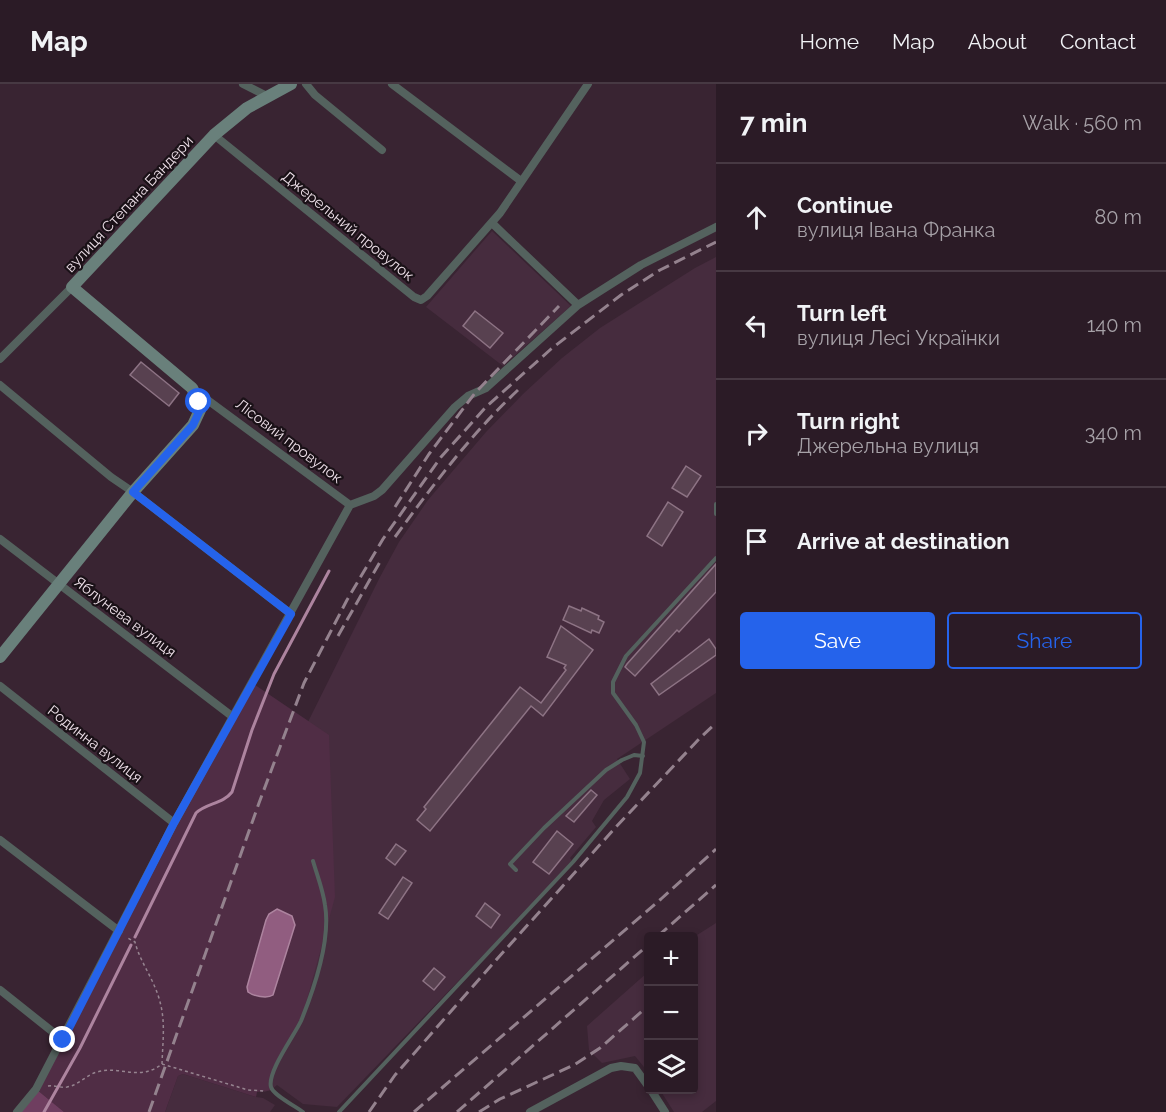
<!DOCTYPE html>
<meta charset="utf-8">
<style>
body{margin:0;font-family:Raleway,sans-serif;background:#33242e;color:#f1f3f6}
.controls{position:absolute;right:18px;bottom:18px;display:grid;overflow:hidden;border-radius:6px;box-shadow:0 3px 9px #0003}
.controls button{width:54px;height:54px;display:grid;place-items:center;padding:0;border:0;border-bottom:2px solid #473943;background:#2b1b26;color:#f1f3f6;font:30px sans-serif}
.stop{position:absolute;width:18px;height:18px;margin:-14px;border:4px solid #2563eb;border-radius:50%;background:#fff}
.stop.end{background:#2563eb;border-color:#fff;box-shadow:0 2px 6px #0008}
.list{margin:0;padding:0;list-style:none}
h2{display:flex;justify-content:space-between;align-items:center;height:78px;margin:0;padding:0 24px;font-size:26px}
h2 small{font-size:20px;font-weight:400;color:#a6a1a7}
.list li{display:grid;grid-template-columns:39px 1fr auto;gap:18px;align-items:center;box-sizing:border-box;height:108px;padding:0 24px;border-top:2px solid #473943}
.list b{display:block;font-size:22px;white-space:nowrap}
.list p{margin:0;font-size:20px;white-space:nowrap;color:#a6a1a7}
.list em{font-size:20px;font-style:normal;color:#a6a1a7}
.actions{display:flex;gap:12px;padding:18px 24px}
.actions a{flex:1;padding:14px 0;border:2px solid #2563eb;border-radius:6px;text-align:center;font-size:21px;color:#2563eb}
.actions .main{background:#2563eb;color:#fff}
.icon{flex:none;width:33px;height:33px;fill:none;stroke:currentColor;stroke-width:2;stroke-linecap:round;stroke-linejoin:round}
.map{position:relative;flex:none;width:716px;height:1028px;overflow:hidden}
header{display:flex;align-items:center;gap:36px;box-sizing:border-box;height:84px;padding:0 30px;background:#2b1b26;border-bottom:2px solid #473943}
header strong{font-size:28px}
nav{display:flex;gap:33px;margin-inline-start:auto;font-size:21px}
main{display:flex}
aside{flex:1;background:#2b1b26}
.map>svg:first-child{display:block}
.built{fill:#462c3e}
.green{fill:#502d45}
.forest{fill:#6f3e60}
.water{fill:#915d80;stroke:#ad849f;stroke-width:1.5}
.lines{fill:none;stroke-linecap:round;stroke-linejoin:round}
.stream{stroke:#ad849f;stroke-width:3}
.building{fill:#584150;stroke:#8d7384;stroke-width:1.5}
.path{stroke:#968490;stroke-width:1.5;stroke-dasharray:3 3;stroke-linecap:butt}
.lane{stroke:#54625e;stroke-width:4}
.street{stroke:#54625e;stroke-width:8}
.secondary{stroke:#69807b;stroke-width:12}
.rail{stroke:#94828e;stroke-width:3;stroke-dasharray:12 6;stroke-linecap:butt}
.route{stroke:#2563eb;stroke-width:8}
.labels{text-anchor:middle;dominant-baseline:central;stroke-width:4.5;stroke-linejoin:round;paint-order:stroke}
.street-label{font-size:15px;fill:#eddfe8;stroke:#1a1117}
</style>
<header>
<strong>Map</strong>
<nav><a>Home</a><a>Map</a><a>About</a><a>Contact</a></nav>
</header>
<main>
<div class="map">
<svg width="716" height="1028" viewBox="0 0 716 1028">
<rect width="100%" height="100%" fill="#392432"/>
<path class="built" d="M492,147L571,222L503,282L426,223Z
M716,173V609L617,675L630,695L604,716L592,737L596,743L570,774L573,778L337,1023L303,1020L277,1001L271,1006L264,1008L305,644L380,493L399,458L428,416L486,348L523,310L562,274L600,244L695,184Z
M716,839V1017L702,1028H674L660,1006H694V853Z
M648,888V988L635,972L602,979L589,966L587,942Z
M183,990L256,1013L263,1014L275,1021L270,1028H165L178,992Z"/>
<path class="green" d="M252,599L329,651L335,813L303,930L274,987L271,1006L257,1008L256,1013L183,990L178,992L165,1028H64L36,1005Z"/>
<path class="forest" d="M36,1005L64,1028H17Z"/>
<path class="water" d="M277,825L292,832L295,841L273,911C267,915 253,912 248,908L247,903L266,836L269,830Z"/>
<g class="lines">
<path class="stream" d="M135,853L196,729C206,719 223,720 232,708L252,646L274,590L329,487
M44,1028L80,964L131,861"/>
</g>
<path class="building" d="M475,227L503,249L490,264L463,242Z
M141,278L179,309L169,322L130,291Z
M686,382L701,392L687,413L672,404Z
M668,418L683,428L662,462L647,452Z
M716,480V508L679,548L677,546L635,592L625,583L627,580Z
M569,522L581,527L582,524L599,532L598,535L604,538L599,549L592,546L591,549L563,536Z
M561,542L593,566L543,632L531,622L430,747L417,736L426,725L424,723L520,603L541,619L566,586L564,584L566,581L547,573Z
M709,555L716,565V571L659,611L651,600Z
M591,706L597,711L574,738L566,732Z
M557,747L573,760L549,790L533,778Z
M396,760L406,767L395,781L386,774Z
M403,793L412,799L388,835L379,829Z
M485,819L500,831L491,844L476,832Z
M434,884L445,893L434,906L423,897Z"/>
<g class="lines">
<path class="path" d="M162,980L248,1006L265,1007
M48,1002C55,1001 60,1004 67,1003C79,1001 86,991 97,988C120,981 139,998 162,980C163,950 167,930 154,901C148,887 139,874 135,858L126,853"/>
<path class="lane" d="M716,420V430
M516,786L510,780L544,744L606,686L622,676L634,671L643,672
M303,1028C295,1022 273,1011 271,1003C267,988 294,952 301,937C314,905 331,856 325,821C323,806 317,791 313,777
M339,1028L573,778L627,713L640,689L644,658L636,641L613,609V598L626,572L716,474"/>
<path class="street" d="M243,0L267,12
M306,0L315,11L382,66
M392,0L521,97
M214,51L414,213L421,216L427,212L500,129L588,0
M492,139L578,221
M0,275L72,203
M0,301L111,393L133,408L291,530
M194,306L350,421
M0,455L233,633
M0,602L174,739
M0,756L119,847
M0,906L63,956
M651,1006L665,1028
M17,1028L36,1005L174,739L350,421L374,412L382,406L455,323L468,312L486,304L578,221L641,181L716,143
M530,1028L611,984L621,982L635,984L648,1002"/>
<path class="secondary" d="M0,573L133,408L193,341L200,326L199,318L192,304L72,203L214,51L247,24L291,0"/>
<path class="rail" d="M395,423L429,370L475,309L559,222
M395,453C434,400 470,351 518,306
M338,552L381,476
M658,852L716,801
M149,1028L259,719L304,599L347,516L383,455L441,373L486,323L551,265L621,211L660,186L716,158
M369,1028L395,991L497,875L615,744L700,654L716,639
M414,1028L661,815L716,765
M457,1028L648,861
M479,1028L500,1015L574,981L600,964L648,922"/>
</g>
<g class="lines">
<path class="route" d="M63,956L174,739L291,530L133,408L193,341L200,326L199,318"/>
</g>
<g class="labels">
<g class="street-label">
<text transform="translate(129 120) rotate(-47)">вулиця Степана Бандери</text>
<text transform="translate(348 142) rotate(39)">Джерельний провулок</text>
<text transform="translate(289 357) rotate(37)">Лісовий провулок</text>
<text transform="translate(125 533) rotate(37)">Яблунева вулиця</text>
<text transform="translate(95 660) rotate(38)">Родинна вулиця</text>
</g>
</g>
</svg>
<div class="controls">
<button>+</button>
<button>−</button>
<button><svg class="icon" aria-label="layers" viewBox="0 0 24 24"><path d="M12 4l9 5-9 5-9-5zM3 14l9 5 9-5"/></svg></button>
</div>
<div class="stop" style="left:199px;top:318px"></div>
<div class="stop end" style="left:63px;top:956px"></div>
</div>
<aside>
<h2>7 min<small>Walk · 560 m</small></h2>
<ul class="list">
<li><svg class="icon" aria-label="ahead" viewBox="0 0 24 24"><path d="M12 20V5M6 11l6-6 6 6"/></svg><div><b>Continue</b><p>вулиця Івана Франка</p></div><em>80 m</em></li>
<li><svg class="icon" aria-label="left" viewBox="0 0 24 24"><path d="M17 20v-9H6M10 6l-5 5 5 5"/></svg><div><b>Turn left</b><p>вулиця Лесі Українки</p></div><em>140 m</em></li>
<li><svg class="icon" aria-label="right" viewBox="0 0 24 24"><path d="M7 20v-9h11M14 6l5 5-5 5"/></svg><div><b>Turn right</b><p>Джерельна вулиця</p></div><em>340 m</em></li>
<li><svg class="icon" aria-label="arrive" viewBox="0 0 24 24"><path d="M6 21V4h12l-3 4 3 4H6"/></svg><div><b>Arrive at destination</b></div></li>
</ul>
<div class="actions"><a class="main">Save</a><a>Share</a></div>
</aside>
</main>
